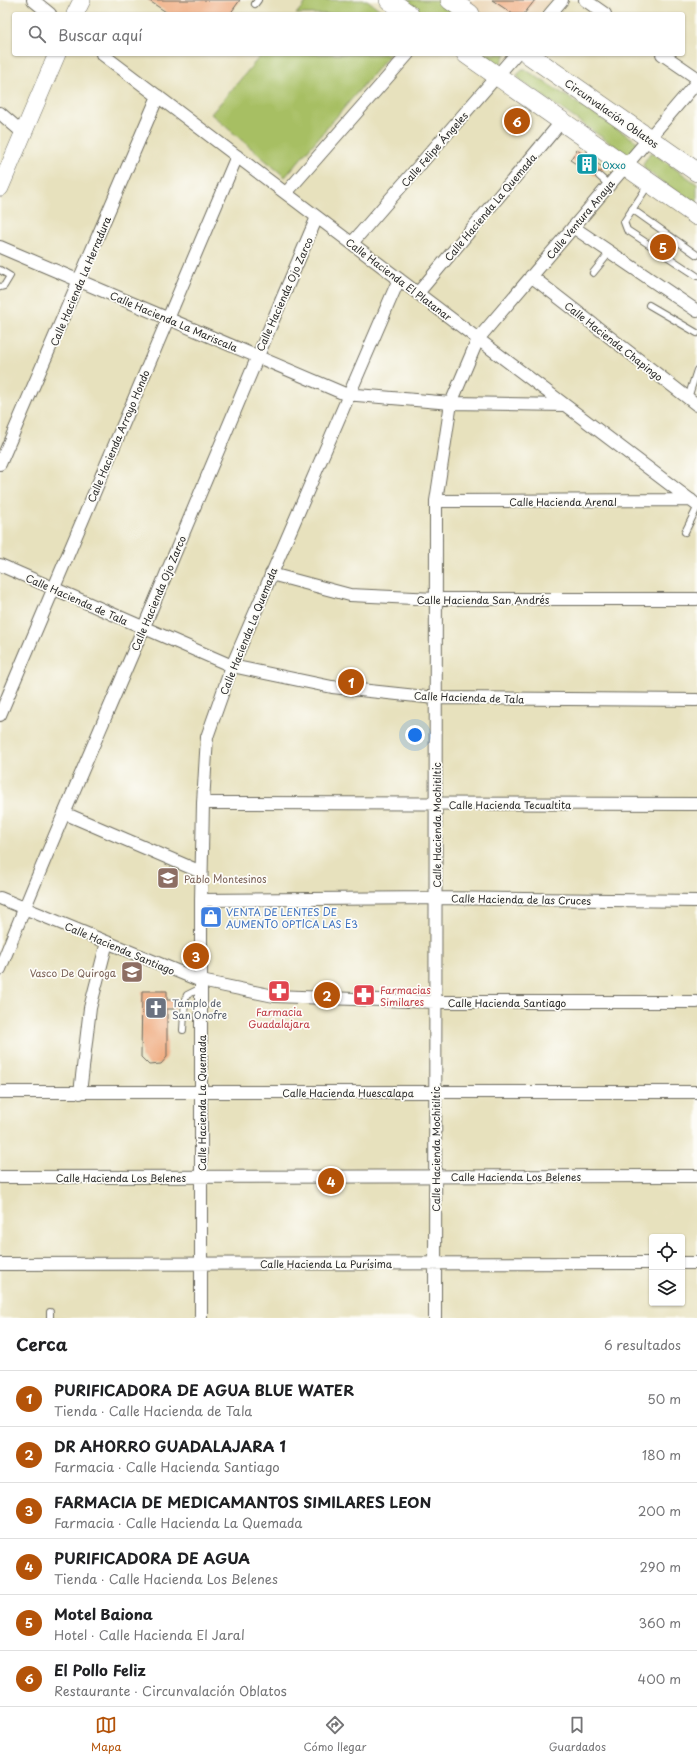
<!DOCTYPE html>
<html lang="es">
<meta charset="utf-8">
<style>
body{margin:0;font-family:"Playpen Sans",sans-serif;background:#f6f6f6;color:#202124}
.controls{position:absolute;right:12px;bottom:12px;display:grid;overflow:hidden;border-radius:4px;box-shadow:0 1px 3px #0004}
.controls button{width:36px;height:36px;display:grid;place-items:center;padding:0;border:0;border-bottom:1px solid #e0e0e0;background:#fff;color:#202124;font:20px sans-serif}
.you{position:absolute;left:415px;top:735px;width:14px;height:14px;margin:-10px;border:3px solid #fff;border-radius:50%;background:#1a73e8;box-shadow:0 0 0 6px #1a73e833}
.badge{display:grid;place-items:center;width:26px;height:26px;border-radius:50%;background:#b45309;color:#fff;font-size:13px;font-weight:700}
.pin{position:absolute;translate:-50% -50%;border:2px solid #fff;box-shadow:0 1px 4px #0006}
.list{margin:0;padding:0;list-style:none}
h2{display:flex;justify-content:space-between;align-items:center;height:52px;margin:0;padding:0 16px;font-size:17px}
h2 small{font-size:13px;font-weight:400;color:#757577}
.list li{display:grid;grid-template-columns:26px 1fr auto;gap:12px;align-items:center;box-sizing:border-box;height:56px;padding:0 16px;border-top:1px solid #e0e0e0}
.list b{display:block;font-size:15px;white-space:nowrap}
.list p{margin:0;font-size:13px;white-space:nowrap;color:#757577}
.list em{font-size:13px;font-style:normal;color:#757577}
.icon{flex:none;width:22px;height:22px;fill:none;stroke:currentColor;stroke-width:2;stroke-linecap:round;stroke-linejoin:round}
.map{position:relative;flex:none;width:697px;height:1318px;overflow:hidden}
.search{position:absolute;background:#fff;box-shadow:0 1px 3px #0004;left:12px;right:12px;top:12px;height:44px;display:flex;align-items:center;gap:10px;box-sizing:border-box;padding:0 14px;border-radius:4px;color:#757577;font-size:15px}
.sheet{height:388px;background:#fff}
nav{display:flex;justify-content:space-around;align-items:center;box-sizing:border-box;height:56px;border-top:1px solid #e0e0e0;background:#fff;font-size:11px;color:#757577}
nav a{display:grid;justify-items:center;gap:2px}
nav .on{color:#b45309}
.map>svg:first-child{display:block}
.built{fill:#ecd8ba}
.green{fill:#a7bf64;stroke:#697548}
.building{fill:#efa87c}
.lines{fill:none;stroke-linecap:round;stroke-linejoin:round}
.service-casing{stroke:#6d6b5e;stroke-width:8}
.minor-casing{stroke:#6d6b5e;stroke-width:14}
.secondary-casing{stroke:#6d6b5e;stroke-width:18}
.primary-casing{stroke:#6d6b5e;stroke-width:20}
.service{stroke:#fff;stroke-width:6}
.minor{stroke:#fff;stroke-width:12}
.secondary{stroke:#fff;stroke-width:17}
.primary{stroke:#fff;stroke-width:19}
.labels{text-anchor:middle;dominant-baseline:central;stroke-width:3.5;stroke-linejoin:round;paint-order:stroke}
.street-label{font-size:10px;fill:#2b2b2b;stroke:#fdfcf7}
.culture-label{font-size:10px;fill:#0d838f;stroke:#fdfcf7;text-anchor:start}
.education-label{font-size:10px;fill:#785e54;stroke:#fdfcf7;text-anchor:start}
.shop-label{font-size:10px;fill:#366cbe;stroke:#fdfcf7;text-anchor:start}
.health-label{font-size:10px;fill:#be3a42;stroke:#fdfcf7;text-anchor:start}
.worship-label{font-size:10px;fill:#5b616d;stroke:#fdfcf7;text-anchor:start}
</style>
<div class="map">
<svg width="697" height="1318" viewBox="0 0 697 1318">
<rect width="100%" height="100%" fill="#fdfcf7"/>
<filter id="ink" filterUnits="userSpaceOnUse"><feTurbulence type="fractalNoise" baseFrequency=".025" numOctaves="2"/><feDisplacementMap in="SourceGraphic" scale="8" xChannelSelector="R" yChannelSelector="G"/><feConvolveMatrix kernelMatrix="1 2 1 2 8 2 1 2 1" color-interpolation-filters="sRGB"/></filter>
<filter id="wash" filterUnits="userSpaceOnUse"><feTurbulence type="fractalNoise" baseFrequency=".012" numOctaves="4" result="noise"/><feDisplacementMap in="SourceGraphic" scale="16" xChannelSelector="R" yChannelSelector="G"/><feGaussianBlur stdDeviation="0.9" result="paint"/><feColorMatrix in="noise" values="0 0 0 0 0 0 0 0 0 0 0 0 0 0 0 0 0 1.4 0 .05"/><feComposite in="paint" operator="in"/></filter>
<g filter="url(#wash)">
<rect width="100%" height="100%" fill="#e7e1bd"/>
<path class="built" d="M463,0H552L540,14H484Z"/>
<path class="green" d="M308,0H367L386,14H296Z
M397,0H437L457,14H416Z
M262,54H390L285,177L211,114Z
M470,54H506L497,69Z
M522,70H526L639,143L629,156L521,81L517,75Z
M650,153H653L697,184V208L645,169L643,164Z"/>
<g id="blocks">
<path class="building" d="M148,0H240L230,14H169Z
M492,0H535L524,14H513Z
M577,150L584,155L585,161L591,160L604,168L601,172H597L595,176L570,160Z
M142,991H167V1000H176V1009H167V1057L161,1064L149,1065L141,1057Z"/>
</g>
</g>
<g filter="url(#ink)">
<use href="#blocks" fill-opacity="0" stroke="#6d6b5e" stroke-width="1"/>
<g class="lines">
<g class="service-casing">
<path id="service" d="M255,4L258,0
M588,157L595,146
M599,176L609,185
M649,184L624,222L627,230L697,276
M632,209L697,255
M0,270L10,276L4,286L0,287
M593,273L610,252
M649,305L697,333
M688,398L697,370
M685,532L697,508
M183,1030L185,999L187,995L201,988
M50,1312V1318"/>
</g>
<g class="minor-casing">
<path id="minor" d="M33,0L50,14
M585,0L605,14
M550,14L562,0
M102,54L697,505
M662,54L697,78
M0,113L23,133
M286,193L408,54
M573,227L697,311
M352,243L516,54
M0,247L345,394L451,403L565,405
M531,276L697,405
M418,293L562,121
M0,464L158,96
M436,501L691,500
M0,565L232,666L332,687L435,698L697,700
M271,574L350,595L435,599H697
M0,715L237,156
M203,803L697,804
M64,813L201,872
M0,898L201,981L274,996L435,1002H697
M201,900L435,898L697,901
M0,969C45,855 95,742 143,629C201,492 258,354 317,217
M0,1092H697
M80,1093L90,1008L107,942
M0,1177L697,1176
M682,1263H697
M0,1264L652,1263
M201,1318V900L203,803L207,737L232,666L399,279
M435,1318L436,501L451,403L478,339L697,82"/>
</g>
<g class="secondary-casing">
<path id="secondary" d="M75,14L82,0
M0,188L57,54"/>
</g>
<g class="primary-casing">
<path id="primary" d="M389,0L409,14
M450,0L470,14
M466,54L697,216
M528,54L697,172"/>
</g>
<use href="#service" class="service"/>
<use href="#minor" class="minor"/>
<use href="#secondary" class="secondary"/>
<use href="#primary" class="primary"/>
</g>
</g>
<defs>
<g id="building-square" transform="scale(1.15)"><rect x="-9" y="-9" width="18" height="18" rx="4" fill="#0f9aa8" stroke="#fdfcf7"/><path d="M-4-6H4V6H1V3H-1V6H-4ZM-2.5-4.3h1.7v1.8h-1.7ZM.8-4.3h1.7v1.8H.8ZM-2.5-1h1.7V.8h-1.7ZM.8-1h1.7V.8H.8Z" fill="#fff"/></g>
<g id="school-square" transform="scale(1.15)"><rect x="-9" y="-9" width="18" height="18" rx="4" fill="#8d6e63" stroke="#fdfcf7"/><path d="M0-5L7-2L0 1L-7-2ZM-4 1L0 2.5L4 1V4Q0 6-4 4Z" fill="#fff"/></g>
<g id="shop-square" transform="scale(1.15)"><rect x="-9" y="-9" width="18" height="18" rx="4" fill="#3f7fe0" stroke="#fdfcf7"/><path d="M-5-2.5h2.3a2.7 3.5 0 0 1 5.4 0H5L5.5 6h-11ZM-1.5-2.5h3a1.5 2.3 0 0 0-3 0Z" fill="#fff"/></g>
<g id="pharmacy-square" transform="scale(1.15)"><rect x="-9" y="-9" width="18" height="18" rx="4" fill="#e0444e" stroke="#fdfcf7"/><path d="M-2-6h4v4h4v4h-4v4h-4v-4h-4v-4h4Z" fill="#fff"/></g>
<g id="church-square" transform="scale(1.15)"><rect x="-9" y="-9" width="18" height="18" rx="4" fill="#6b7280" stroke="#fdfcf7"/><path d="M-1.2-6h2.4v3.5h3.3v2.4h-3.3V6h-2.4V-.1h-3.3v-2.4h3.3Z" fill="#fff"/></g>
</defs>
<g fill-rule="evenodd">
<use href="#building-square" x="587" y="164"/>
<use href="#school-square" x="168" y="878"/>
<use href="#shop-square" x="211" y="917"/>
<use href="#school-square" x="132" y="972"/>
<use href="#pharmacy-square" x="279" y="991"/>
<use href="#pharmacy-square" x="364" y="995"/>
<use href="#church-square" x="156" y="1008"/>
</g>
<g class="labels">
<g class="street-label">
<text transform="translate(612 113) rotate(35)">Circunvalación Oblatos</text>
<text transform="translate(434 149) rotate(-49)">Calle Felipe Ángeles</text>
<text transform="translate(490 207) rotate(-50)">Calle Hacienda La Quemada</text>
<text transform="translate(580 219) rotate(-50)">Calle Ventura Anaya</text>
<text transform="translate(399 279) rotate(37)">Calle Hacienda El Platanar</text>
<text transform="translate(80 281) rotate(-67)">Calle Hacienda La Herradura</text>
<text transform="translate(284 294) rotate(-66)">Calle Hacienda Ojo Zarco</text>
<text transform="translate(174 321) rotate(23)">Calle Hacienda La Mariscala</text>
<text transform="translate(614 341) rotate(38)">Calle Hacienda Chapingo</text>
<text transform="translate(118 436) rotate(-67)">Calle Hacienda Arroyo Hondo</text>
<text x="563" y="501">Calle Hacienda Arenal</text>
<text transform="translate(158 593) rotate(-67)">Calle Hacienda Ojo Zarco</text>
<text transform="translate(77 599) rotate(24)">Calle Hacienda de Tala</text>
<text x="483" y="599">Calle Hacienda San Andrés</text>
<text transform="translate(248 631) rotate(-68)">Calle Hacienda La Quemada</text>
<text transform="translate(469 697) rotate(2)">Calle Hacienda de Tala</text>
<text x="510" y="804">Calle Hacienda Tecualtita</text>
<text transform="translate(436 825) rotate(-90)">Calle Hacienda Mochitiltic</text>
<text transform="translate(521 899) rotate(1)">Calle Hacienda de las Cruces</text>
<text transform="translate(120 948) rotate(23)">Calle Hacienda Santiago</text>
<text x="507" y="1002">Calle Hacienda Santiago</text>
<text x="348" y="1092">Calle Hacienda Huescalapa</text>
<text transform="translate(201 1103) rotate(-90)">Calle Hacienda La Quemada</text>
<text transform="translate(435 1149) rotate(-90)">Calle Hacienda Mochitiltic</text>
<text x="516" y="1176">Calle Hacienda Los Belenes</text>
<text x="121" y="1177">Calle Hacienda Los Belenes</text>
<text x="326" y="1263">Calle Hacienda La Purísima</text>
</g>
<g class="culture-label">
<text x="602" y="164">Oxxo</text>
</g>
<g class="education-label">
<text x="184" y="878">Pablo Montesinos</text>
<text x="116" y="972" text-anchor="end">Vasco De Quiroga</text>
</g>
<g class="shop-label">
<text x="226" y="911">VENTA DE LENTES DE<tspan x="226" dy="12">AUMENTO OPTICA LAS E3</tspan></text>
</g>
<g class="health-label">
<text x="380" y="989">Farmacias<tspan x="380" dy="12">Similares</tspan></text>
<text x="279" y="1011" text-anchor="middle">Farmacia<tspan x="279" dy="12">Guadalajara</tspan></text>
</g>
<g class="worship-label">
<text x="172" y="1002">Tamplo de<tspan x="172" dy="12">San Onofre</tspan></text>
</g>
</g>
</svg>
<div class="controls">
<button><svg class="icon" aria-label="locate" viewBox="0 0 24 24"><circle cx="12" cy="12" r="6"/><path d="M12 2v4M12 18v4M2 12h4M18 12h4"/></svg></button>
<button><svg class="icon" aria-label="layers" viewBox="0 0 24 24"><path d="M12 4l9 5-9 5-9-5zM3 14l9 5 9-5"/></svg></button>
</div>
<div class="you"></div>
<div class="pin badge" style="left:351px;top:682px">1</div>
<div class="pin badge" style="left:327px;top:995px">2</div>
<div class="pin badge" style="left:196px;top:956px">3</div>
<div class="pin badge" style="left:331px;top:1181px">4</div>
<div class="pin badge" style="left:663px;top:247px">5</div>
<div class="pin badge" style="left:517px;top:121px">6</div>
<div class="search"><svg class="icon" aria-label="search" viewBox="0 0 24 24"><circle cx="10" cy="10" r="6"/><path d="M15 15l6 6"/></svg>Buscar aquí</div>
</div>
<section class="sheet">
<h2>Cerca<small>6 resultados</small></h2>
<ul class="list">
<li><span class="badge">1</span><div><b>PURIFICADORA DE AGUA BLUE WATER</b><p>Tienda · Calle Hacienda de Tala</p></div><em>50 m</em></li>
<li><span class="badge">2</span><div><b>DR AHORRO GUADALAJARA 1</b><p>Farmacia · Calle Hacienda Santiago</p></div><em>180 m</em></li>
<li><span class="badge">3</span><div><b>FARMACIA DE MEDICAMANTOS SIMILARES LEON</b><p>Farmacia · Calle Hacienda La Quemada</p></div><em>200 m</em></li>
<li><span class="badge">4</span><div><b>PURIFICADORA DE AGUA</b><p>Tienda · Calle Hacienda Los Belenes</p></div><em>290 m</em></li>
<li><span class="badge">5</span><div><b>Motel Baiona</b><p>Hotel · Calle Hacienda El Jaral</p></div><em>360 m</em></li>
<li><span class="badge">6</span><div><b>El Pollo Feliz</b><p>Restaurante · Circunvalación Oblatos</p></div><em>400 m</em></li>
</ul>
</section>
<nav>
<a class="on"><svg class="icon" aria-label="map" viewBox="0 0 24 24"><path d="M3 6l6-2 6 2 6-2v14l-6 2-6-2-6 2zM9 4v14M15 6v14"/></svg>Mapa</a>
<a><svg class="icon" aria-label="directions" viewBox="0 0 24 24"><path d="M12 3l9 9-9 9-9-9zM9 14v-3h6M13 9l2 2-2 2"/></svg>Cómo llegar</a>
<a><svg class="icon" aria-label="saved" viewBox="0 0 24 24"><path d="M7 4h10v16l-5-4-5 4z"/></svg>Guardados</a>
</nav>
